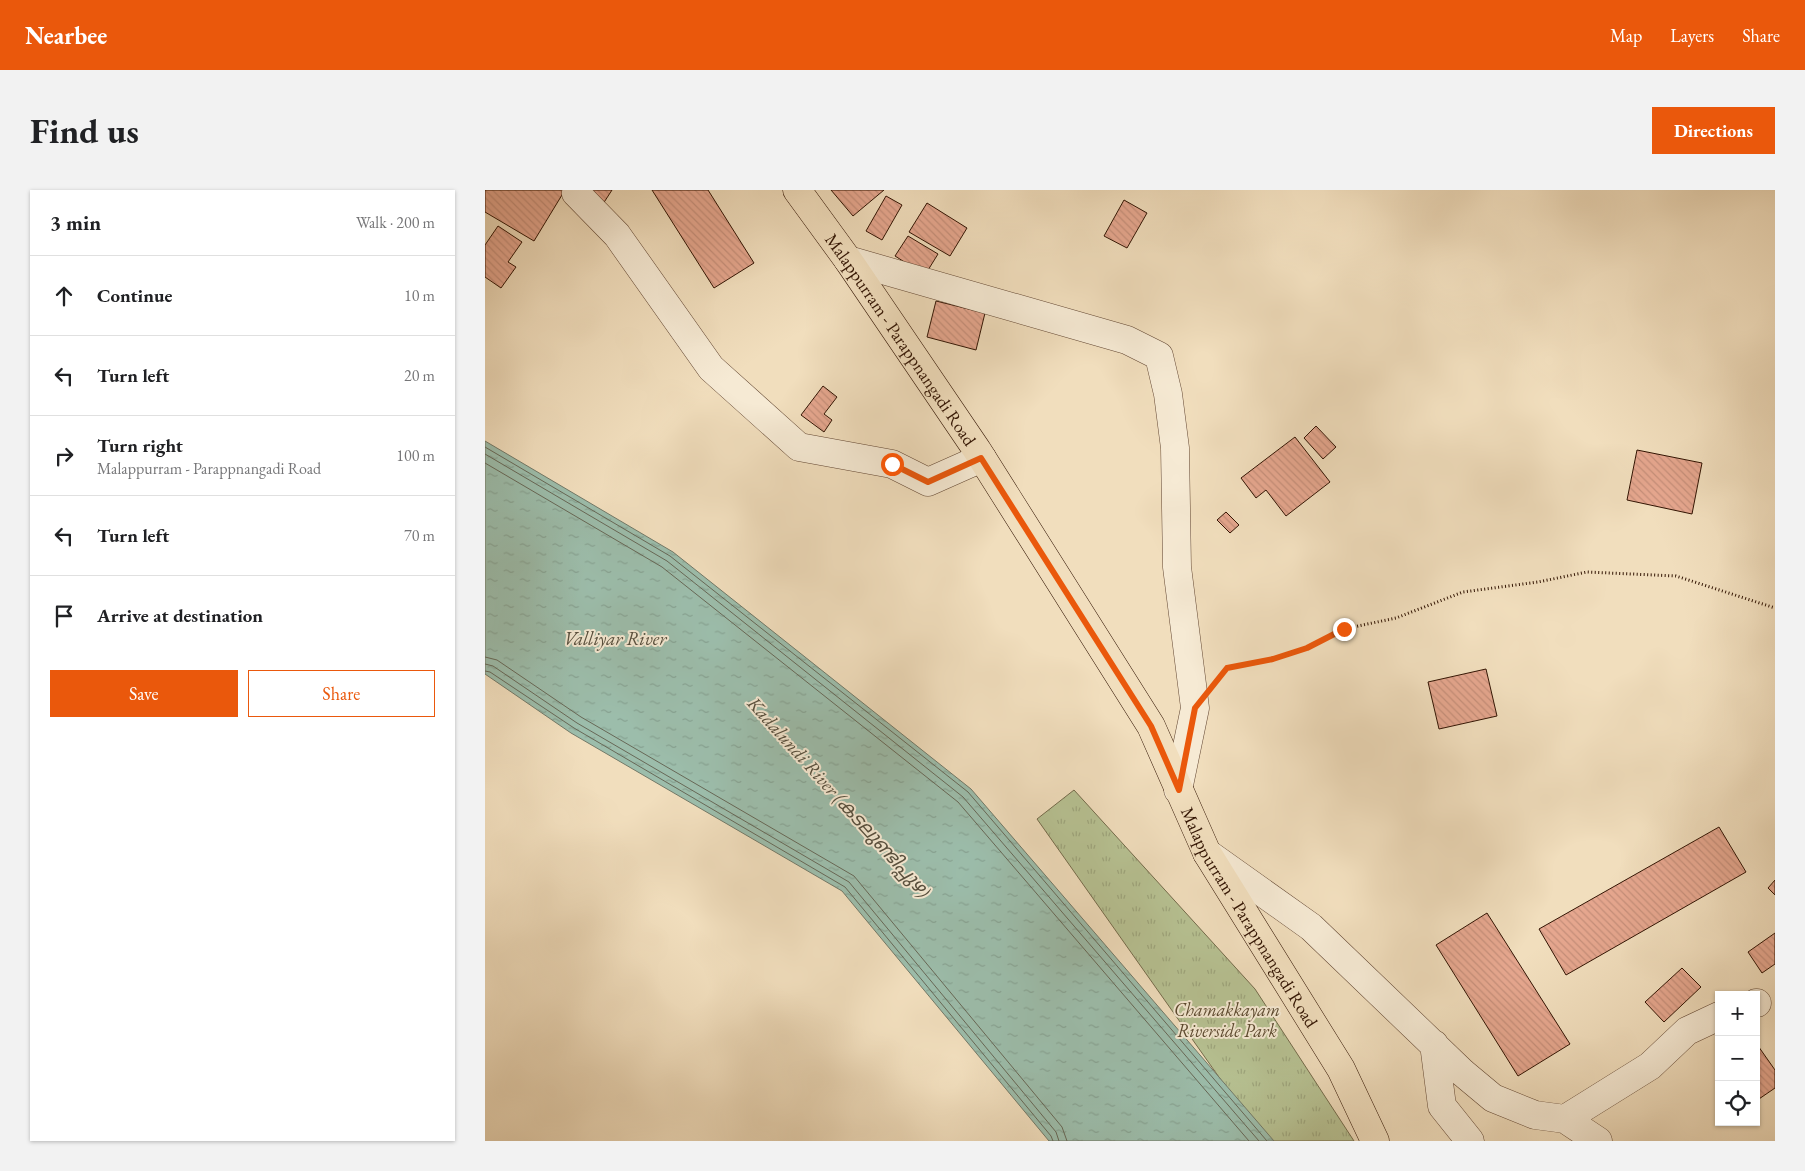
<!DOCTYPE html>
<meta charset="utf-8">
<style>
body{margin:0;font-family:"EB Garamond","Noto Sans Malayalam",serif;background:#f2f2f2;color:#202124}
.controls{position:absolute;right:15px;bottom:15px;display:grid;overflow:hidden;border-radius:0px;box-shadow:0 1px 4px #0004}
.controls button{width:45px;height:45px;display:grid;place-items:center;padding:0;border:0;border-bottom:1px solid #e0e0e0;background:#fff;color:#202124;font:25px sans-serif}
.stop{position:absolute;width:15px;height:15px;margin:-11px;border:4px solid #ea580c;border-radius:50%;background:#fff}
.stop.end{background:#ea580c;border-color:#fff;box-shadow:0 1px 5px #0008}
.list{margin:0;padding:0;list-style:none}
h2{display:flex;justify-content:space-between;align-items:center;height:65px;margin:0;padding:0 20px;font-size:21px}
h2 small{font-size:16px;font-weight:400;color:#757577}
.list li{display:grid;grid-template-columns:32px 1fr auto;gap:15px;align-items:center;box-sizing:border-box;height:80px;padding:0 20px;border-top:1px solid #e0e0e0}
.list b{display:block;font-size:19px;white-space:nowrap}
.list p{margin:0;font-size:16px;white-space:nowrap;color:#757577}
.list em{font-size:16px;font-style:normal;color:#757577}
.actions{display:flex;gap:10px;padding:15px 20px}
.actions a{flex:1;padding:11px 0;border:1px solid #ea580c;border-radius:0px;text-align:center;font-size:18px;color:#ea580c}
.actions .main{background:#ea580c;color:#fff}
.icon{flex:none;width:28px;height:28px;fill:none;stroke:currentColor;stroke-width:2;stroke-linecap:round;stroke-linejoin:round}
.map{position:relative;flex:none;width:1290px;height:951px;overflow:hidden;border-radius:0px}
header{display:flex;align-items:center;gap:30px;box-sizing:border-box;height:70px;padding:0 25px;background:#ea580c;color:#fff}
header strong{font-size:24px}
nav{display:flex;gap:28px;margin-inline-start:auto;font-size:18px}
.intro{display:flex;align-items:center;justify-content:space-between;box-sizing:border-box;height:120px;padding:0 30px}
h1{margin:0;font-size:35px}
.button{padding:12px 22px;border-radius:0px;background:#ea580c;color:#fff;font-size:18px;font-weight:700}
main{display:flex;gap:30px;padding:0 30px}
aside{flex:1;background:#fff;border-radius:0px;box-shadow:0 1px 4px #0004}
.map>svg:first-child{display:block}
.grass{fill:url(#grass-tufts);stroke:#746b4b}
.water{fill:url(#water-ripples);stroke:#727968}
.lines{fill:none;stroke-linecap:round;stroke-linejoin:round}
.shore{stroke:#676857;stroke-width:1}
.building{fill:url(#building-back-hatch);stroke:#321403}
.minor-casing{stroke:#624632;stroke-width:29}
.primary-casing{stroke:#321403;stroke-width:29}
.path{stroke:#321403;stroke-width:3;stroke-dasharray:1 2.5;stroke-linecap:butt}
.minor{stroke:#f6ead4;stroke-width:28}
.primary{stroke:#f1debd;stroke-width:28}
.route{stroke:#ea580c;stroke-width:6}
.labels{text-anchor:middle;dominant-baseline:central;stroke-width:4;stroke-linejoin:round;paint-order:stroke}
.street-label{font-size:18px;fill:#321403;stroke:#f6ead4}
.park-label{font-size:18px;font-style:italic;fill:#5a482e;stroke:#f6ead4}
.water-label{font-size:19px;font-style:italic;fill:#574f3e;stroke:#f6ead4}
</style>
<header>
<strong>Nearbee</strong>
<nav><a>Map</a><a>Layers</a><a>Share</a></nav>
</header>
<div class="intro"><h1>Find us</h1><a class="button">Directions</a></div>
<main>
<aside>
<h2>3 min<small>Walk · 200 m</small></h2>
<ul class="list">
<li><svg class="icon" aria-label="ahead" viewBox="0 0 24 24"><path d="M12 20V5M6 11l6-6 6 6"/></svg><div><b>Continue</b></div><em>10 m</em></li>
<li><svg class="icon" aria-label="left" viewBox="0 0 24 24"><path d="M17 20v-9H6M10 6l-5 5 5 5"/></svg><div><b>Turn left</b></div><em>20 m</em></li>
<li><svg class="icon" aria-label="right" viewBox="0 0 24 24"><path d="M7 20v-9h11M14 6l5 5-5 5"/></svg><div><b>Turn right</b><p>Malappurram - Parappnangadi Road</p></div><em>100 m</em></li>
<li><svg class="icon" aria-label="left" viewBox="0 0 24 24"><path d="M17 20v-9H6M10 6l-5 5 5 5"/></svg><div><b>Turn left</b></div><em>70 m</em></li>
<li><svg class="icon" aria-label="arrive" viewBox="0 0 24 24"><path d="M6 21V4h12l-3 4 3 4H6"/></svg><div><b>Arrive at destination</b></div></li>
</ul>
<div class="actions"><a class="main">Save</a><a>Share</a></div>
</aside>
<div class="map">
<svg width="1290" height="951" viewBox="0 0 1290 951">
<defs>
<pattern id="grass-tufts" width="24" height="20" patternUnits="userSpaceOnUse" patternTransform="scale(1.25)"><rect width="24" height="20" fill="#b7c293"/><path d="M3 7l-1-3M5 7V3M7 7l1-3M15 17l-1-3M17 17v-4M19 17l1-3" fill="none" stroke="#9ea67d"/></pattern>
<pattern id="water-ripples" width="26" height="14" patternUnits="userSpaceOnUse" patternTransform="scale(1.25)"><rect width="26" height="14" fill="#9cbdab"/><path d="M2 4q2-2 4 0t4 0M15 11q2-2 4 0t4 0" fill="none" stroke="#87a292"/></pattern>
<pattern id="building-back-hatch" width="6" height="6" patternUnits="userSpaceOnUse" patternTransform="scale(1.25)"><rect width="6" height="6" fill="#e6a78f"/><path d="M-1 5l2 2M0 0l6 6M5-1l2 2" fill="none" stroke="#c68f7a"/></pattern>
</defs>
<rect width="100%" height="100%" fill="#f1debd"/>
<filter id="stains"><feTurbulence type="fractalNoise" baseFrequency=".004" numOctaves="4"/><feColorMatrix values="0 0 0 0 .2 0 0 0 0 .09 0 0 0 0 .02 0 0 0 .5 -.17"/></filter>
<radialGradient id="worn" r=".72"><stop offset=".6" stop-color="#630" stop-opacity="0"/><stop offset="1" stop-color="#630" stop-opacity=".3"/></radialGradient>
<path class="grass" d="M589,600L770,799L869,951H779L552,629Z"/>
<path class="water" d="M0,251L188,362L486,599L789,951H564L357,701L86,543L0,484Z"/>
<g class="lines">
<path class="shore" d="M0,257L185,366L483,602L782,951
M0,264L182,371L478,607L774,951
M0,273L177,377L473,612L764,951
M0,467L12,470L96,527L369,686L577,937L582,951
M0,474L8,476L92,533L364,692L571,942L574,951
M0,481L5,482L89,538L360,697L566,946L568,951"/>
</g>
<path class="building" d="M0,0H80L49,51L0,22Z
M101,0H127L116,17Z
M167,0H223L269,73L229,98Z
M346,0H399L368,26Z
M401,6L417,15L397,50L381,41Z
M639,10L662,23L642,58L619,46Z
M442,13L482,38L465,66L424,42Z
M13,36L37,52L23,72L31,77L16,98L0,87V55Z
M423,46L453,64L440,85L410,66Z
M451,111L500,123L491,160L442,147Z
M338,196L352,207L339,224L347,230L339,242L316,225Z
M831,236L851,257L838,269L819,248Z
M810,247L845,292L801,326L781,300L771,308L756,288Z
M1152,260L1217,273L1207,324L1142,310Z
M741,322L754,335L745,343L732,330Z
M1001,479L1012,526L954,539L943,492Z
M1234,637L1261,682L1081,785L1054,739Z
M1290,690V705L1283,698Z
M1002,723L1085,854L1033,886L951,755Z
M1290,743V774L1277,783L1263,762Z
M1197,778L1216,797L1179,832L1160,812Z
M1271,853L1290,880V898L1271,911Z"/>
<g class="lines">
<g class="minor-casing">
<path id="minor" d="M92,0L91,3L132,45L226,178L314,257L407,274L443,292L497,268
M363,70L642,150L674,166L683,204L690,258L692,377L710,518L693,600
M722,663L826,737L978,883L1008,908L1050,925L1080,929L1113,951
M1271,813H1272
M949,854L957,916L985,951
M1080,929L1165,876L1202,841L1234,826"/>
</g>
<g class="primary-casing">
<g id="primary">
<path id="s1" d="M312,0L363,70L492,260L666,536L722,663L856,879L890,951"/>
</g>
</g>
<path class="path" d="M734,488L742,478L788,469L823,458L859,439L911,428L978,402L1053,392L1102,382L1191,386L1290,418"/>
<use href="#minor" class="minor"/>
<use href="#primary" class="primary"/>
</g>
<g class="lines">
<path class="route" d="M407,274L443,292L496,268L666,536L694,600L710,518L742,478L788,469L822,458L859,439"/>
</g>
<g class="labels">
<g class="street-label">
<text stroke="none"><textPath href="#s1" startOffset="182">Malappurram - Parappnangadi Road</textPath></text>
<text stroke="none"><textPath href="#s1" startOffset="858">Malappurram - Parappnangadi Road</textPath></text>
</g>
<g class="park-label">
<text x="742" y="819">Chamakkayam<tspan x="742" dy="21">Riverside Park</tspan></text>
</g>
<g class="water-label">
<text x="130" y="448">Valliyar River</text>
<text transform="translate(354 607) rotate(48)">Kadalundi River (കടലുണ്ടിപ്പുഴ)</text>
</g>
</g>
<rect width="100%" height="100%" filter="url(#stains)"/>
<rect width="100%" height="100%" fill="url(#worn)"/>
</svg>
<div class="controls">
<button>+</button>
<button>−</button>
<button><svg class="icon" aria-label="locate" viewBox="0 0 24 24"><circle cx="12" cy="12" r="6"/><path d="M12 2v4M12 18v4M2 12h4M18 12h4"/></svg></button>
</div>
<div class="stop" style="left:407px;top:274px"></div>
<div class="stop end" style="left:859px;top:439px"></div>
</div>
</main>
